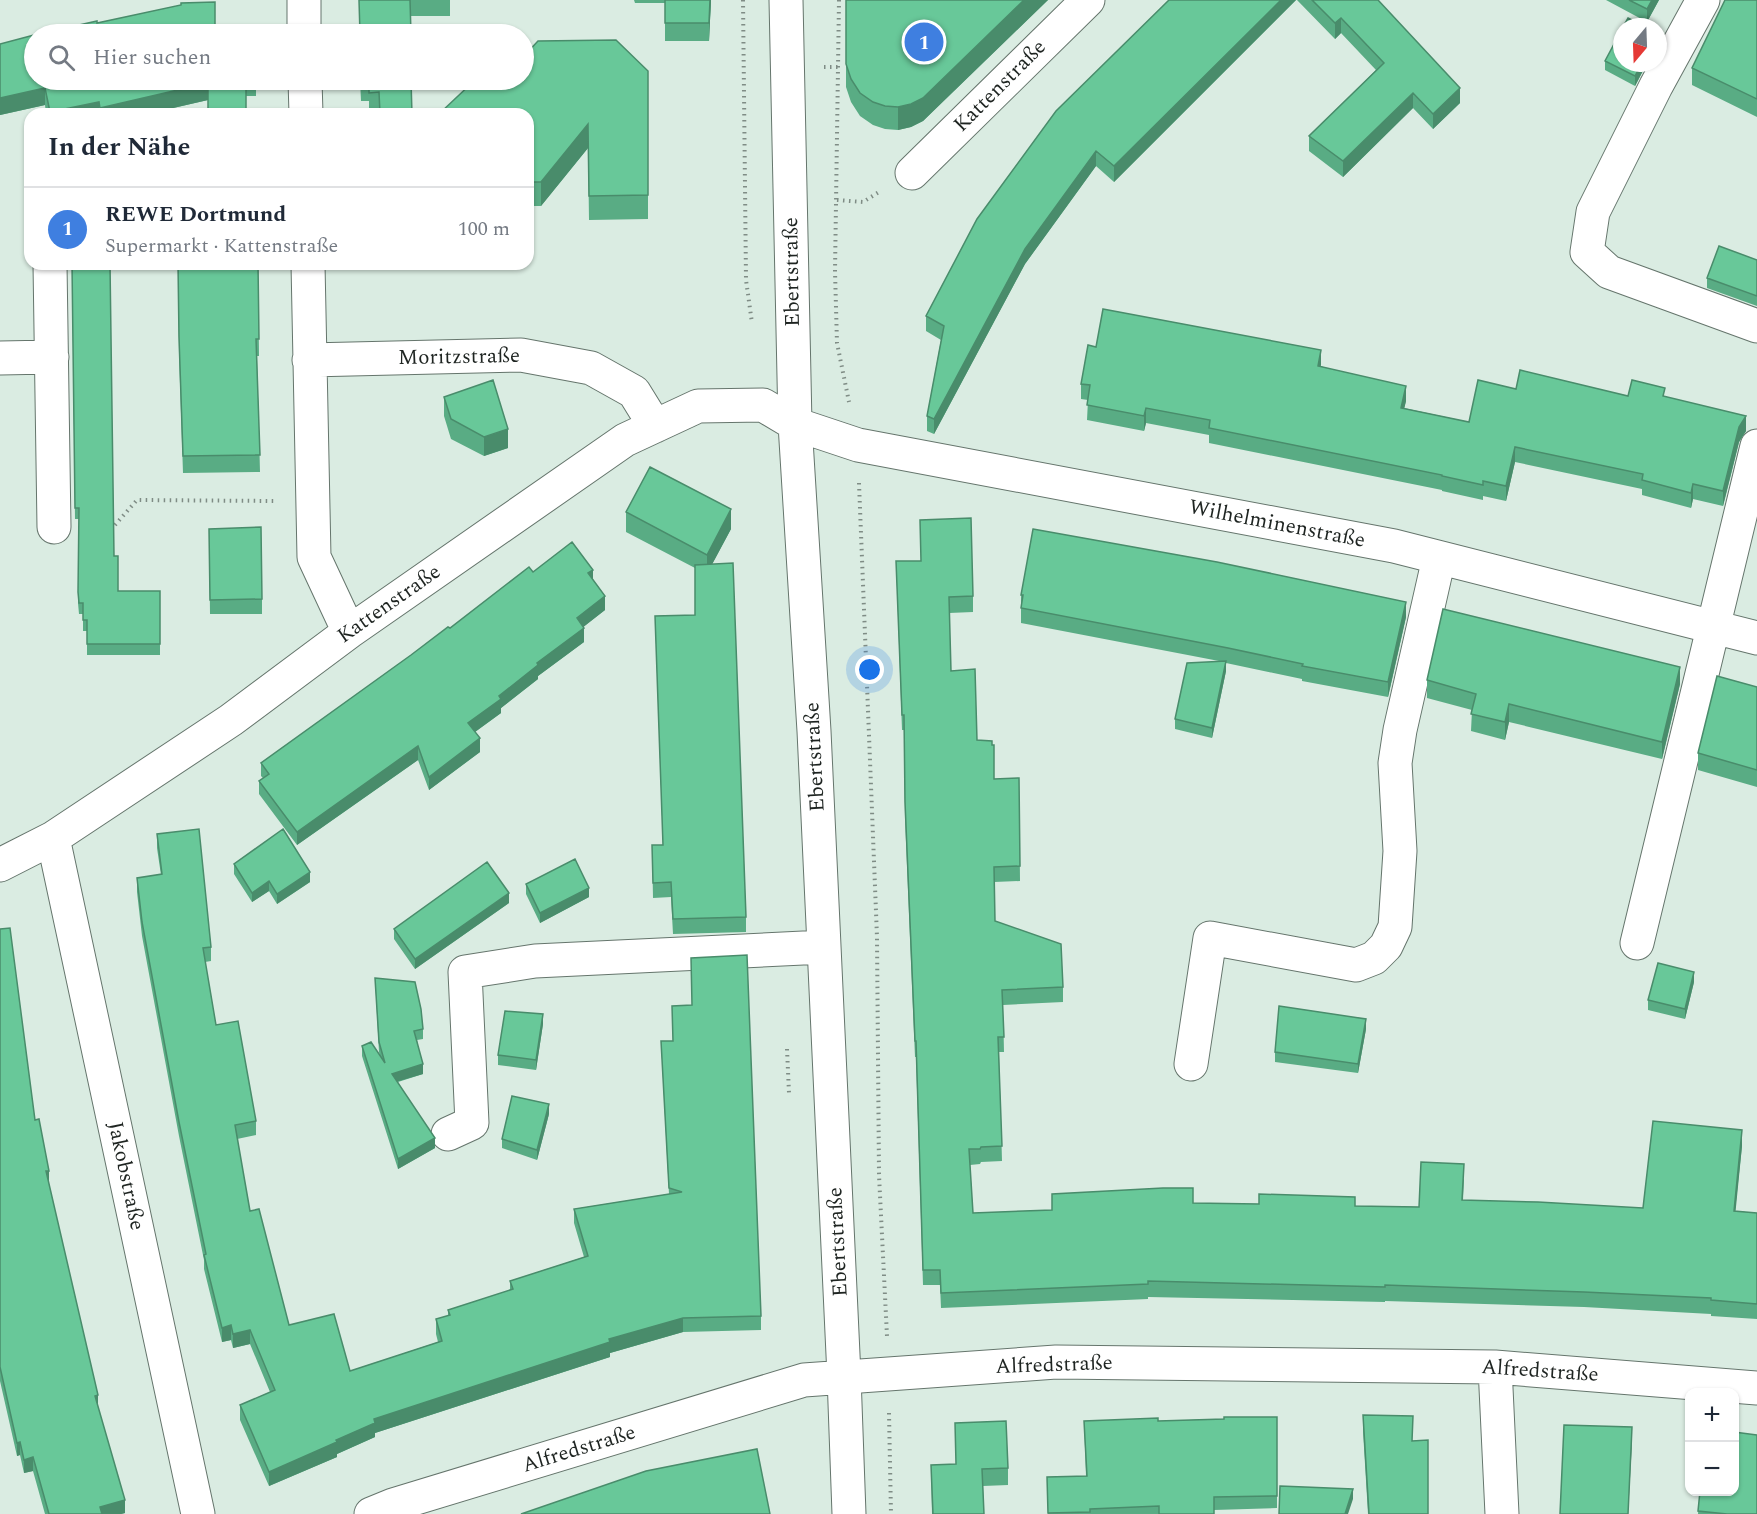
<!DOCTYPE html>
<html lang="de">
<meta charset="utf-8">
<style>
body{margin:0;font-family:Spectral,serif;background:#f2f2f3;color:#1f2937}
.controls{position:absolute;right:18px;bottom:18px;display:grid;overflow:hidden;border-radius:12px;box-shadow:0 2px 4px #0004}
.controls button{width:54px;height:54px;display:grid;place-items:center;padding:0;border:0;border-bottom:2px solid #e0e1e3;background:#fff;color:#1f2937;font:30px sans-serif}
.compass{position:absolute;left:1613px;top:18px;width:54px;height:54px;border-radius:50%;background:#fff;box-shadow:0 2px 4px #0004;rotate:199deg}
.you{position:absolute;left:870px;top:670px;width:21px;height:21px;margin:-15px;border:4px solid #fff;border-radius:50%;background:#1a73e8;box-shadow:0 0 0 9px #1a73e833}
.badge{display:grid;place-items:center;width:39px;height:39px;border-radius:50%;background:#0f766e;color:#fff;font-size:20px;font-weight:700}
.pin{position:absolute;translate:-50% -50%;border:3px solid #fff;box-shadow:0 2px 6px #0006}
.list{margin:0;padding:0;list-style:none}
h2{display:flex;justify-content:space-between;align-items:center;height:78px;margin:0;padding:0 24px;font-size:26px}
h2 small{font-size:20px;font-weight:400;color:#747a83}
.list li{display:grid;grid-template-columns:39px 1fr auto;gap:18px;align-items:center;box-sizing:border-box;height:84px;padding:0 24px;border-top:2px solid #e0e1e3}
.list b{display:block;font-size:22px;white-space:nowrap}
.list p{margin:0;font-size:20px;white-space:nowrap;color:#747a83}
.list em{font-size:20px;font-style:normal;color:#747a83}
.icon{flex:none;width:33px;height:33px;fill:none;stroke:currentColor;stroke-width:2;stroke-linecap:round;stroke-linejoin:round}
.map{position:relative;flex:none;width:1757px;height:1514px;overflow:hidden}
.search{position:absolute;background:#fff;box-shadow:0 2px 4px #0004;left:24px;top:24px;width:510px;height:66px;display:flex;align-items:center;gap:15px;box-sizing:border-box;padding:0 21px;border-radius:33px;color:#747a83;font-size:22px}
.panel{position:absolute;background:#fff;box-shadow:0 2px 4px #0004;left:24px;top:108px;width:510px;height:162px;border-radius:18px}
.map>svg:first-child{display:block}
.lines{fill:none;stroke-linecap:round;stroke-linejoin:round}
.minor-casing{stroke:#65756c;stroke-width:35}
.path{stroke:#7f8c85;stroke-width:4;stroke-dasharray:1.5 4.5;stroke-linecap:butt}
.minor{stroke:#fff;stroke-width:33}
.wall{fill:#59ac84}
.shaded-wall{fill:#498c6b}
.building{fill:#68c899;stroke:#498c6b;stroke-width:1.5}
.labels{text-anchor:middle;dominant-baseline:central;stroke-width:5;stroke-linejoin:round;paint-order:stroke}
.street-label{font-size:21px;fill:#1e2421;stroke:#fff}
</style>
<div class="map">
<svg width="1757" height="1514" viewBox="0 0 1757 1514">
<rect width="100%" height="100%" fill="#daece2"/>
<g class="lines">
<g class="minor-casing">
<path id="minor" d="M304,0V34
M786,0L795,424L814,731L844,1376L849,1514
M1703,0L1656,86L1593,212L1587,252L1609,272L1757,326
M305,80L306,114
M912,173L1088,0
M50,264L54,527
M308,264L314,557L349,632
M0,358L52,357
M309,360L521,355L591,368L634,392L655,426
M53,838L198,1514
M0,865L53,838L231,720L349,632L625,440L698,406L763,405L795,424L858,445L1394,546L1757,638
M1637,943L1757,446
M1191,1064L1210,938L1356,965L1374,958L1386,946L1395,927L1400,851L1395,763L1400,730L1439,558
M448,1134L472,1123L465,972L535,961L824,947
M1495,1367L1502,1514
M371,1514L393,1505L804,1380L1056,1362L1495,1367L1757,1388"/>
</g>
<path class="path" d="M743,0L746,280L752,323
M839,0L835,271L837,343L849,402
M824,67H838
M837,200L863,202L879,192
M859,483L877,937L879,1175L887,1336
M109,525H115L137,500L274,501
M787,1049L789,1093
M889,1413L891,1514"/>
<use href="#minor" class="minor"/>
</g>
<path class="wall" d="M359,0H450V16H411Z
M634,0H711L709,41H665V3H635Z
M846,0H1048L923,121L911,127L898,130L885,129L873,125L860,116L851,102L846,87Z
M1169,0H1296L1114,182L1096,166L1025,264L934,434L927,431V416L941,340L926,331V316Z
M1297,0H1378L1460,103L1433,129L1413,108L1343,177L1309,151V136L1376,70L1341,33L1335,39Z
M1606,0H1659L1647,22Z
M1757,0V117L1692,85V68Z
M0,44L34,80H256V96H246L208,100L147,114H46L45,105L0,115Z
M1605,61L1622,63H1647L1635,86L1605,70Z
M648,71V219L589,220L588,148L541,206H528V114Z
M360,80H411L379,110H369V101H361Z
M1757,260V306L1707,288V278Z
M72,264L114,556L118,591H160V655H87V631H83V614H79L78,603L79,519H75Z
M178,264H258L259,356H257L260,472L183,473L179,354Z
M450,264H460L455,269Z
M1096,347L1321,366L1406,401L1404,408L1469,422L1516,389L1628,396H1665L1746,431L1739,442L1723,506L1693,499L1691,508L1642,495V489L1515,462L1506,501L1483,496V500L1442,491V490L1209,443V435L1146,423L1144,431L1087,420L1088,400L1081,399V384Z
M444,397L508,448L484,456L451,439L444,416Z
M626,512L731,529L712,564L746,917V932L673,934L671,897L653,898L652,845H663L655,616L695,615V568L626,532Z
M209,529L262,599V614H210Z
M896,561H921L973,596V612L949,613L951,671L977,740L994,779L1019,778L1020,881L994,882L995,921L1063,987V1002L1003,1005L1004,1052H999L1002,1161L981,1162L980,1164L970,1165L973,1213L1052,1210L1193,1203L1419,1207L1464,1179L1463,1200L1643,1208L1742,1146L1735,1211L1757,1213V1319L1711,1316V1314L1584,1307L1385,1301V1302L1148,1297V1299L941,1308L940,1285H923L916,1057H915L905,818L904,730H902Z
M533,572L593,579L605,610L583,627L584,642L538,676V679L501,708V713L475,732L480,752L429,790L418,760L297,845L259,794V781L263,778L261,776V763L450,628Z
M1021,595L1406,617L1388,697L1302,681V679L1226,663V671L1212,738L1175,729V719L1219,661L1021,623Z
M1427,680L1680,684L1662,759L1509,722L1505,740L1471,731L1472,710L1427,698Z
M1757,687V787L1698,770V753Z
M157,834L211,947V961L205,962L216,1025L256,1121V1135L237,1139L250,1211L289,1325L350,1371L438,1342L436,1334V1319L448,1316V1310L510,1290V1281L584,1257L574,1223V1209L669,1194L661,1041H673L672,1006L761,1316V1330L683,1332L610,1353V1357L375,1433V1437L337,1454V1457L269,1486L240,1420V1405L270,1392L250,1344L233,1348L231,1340L222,1342L204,1269V1260L179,1136L142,936L137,892V878L161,875L157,848Z
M234,864L310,882L277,904L269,891L252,902L234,874Z
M526,884L589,897L540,923L526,894Z
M509,903L415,969L394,939V929Z
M0,929L35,1120L98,1408L125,1513L121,1514H45L33,1471L24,1473L20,1455L17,1456L0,1381Z
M375,978L423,1029V1039L417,1040L423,1074L398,1082L435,1148L398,1169L362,1056V1046L380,1056L379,1052Z
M1694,982L1685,1019L1648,1010V1000Z
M543,1024L536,1070L498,1065V1055Z
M1366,1029L1358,1073L1275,1062V1052Z
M549,1114L537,1160L502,1148V1139Z
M1363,1415L1412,1441L1428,1514H1368L1363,1431Z
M1277,1417V1508L1214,1510V1514H1048L1047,1477L1086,1476L1084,1421H1158Z
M931,1465L1008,1468V1485L983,1486L984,1514H932Z
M1700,1491L1757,1514H1698Z"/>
<path class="shaded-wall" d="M710,0H711L709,41V23Z
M1024,0H1048L923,121L911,127L898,130V107Z
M1281,0H1296L1114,182V166Z
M1652,0H1659L1647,22V9Z
M1341,18V33L1335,39V23Z
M1642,63H1647L1635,86V76Z
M208,83V100L147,114H100V108Z
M45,88V105L0,115V98Z
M1460,88V103L1433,129V114Z
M1413,93V108L1343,177V161Z
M99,102V114H50V112Z
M588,124V148L541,206V182Z
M1096,151V166L1025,264L934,434V419L1025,249Z
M1321,350V365L1318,381V366Z
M1406,386V401L1401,423V408Z
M1146,408V423L1144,431V416Z
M1746,416V431L1739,442L1723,506V491L1739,427Z
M508,429V448L484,456V437Z
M1515,447V462L1506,501V486Z
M1693,484V499L1691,508V493Z
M731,509V529L707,574V555Z
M593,570V584L588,573Z
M605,596V610L577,632V618Z
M1406,602V617L1388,697V682Z
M584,628V642L538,676V679L501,708V713L468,737V723L537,663Z
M1226,661V671L1212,738V728Z
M1680,667V684L1662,759V742Z
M1509,704V722L1505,740V722Z
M480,738V752L429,790V777Z
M418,746V760L297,845V832Z
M310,872V882L277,904V894Z
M269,881V891L252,902V893Z
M589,888V897L540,923V913Z
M509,893V903L415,969V959Z
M1694,972V982L1685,1019V1009Z
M543,1014V1024L536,1070V1060Z
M1366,1019V1029L1358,1073V1064Z
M423,1064V1074L392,1083V1074Z
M549,1104V1114L537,1160V1150Z
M1742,1130V1146L1734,1227V1211Z
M435,1138V1148L398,1169V1159Z
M46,1171H49V1184Z
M683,1318V1332L610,1353V1357L375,1433V1437L337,1454V1457L269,1486V1472L336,1440L374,1419L609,1339Z
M231,1325V1340L222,1342V1328Z
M250,1330V1344L233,1348V1334Z
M98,1395V1408L95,1396Z
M1632,1427V1443L1628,1514Z
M20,1442V1455L17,1456V1443Z
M33,1457V1471L24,1473V1460Z
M1353,1489V1499L1348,1514H1345Z
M125,1500V1513L121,1514H100V1507Z"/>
<path class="building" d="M359,0H410L411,34H360Z
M665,0H710L709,23H665Z
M846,0H1024L923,98L911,104L898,107L885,106L873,102L860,93L851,79L846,64Z
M1169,0H1281L1114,166L1096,151L1025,249L934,419L927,416L944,326L926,316L977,219L1056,111Z
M1312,0H1378L1460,88L1433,114L1413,93L1343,161L1309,136L1384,63L1341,18L1335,23Z
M1629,0H1652L1647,9Z
M1725,0H1757V99L1692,68Z
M215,2V28H255V34H39L97,21V23L181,5V3Z
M1628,18L1645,27H1623Z
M1622,29V63H1642L1635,76L1605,61Z
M34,35V80H246V114H208V83L100,108L99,102L50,112L45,88L0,98V44Z
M616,40L648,71V195L589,196L588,124L541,182H528V114H439L475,80H524V56L538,41Z
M360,80H411L412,114H380L379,92L369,93V84H361Z
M1719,246L1757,260V296L1707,278Z
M72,264H110L114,556H118V591H160V644H87V620H83V603H79L78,592L79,508H75Z
M178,264H258L259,339H256L260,455L183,456L179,337Z
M1103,309L1321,350L1318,366L1406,386L1401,408L1469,422L1478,380L1516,389L1520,370L1628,396L1632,380L1665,388L1663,396L1746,416L1739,427L1723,491L1693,484L1691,493L1642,480L1643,474L1515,447L1506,486L1483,481V485L1442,476V475L1209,428L1210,420L1146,408L1144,416L1087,405L1090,385L1081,384L1088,345L1096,347Z
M493,380L508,429L484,437L451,419L444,397Z
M650,467L731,509L707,555L626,512Z
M971,518L973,596L949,597L951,671L975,669L977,740L992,741V745H994V779L1019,778L1020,866L994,867L995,921L1061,944L1063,987L1002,990L1004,1037H998L1002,1146L981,1147L980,1149H969L973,1213L1052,1210V1194L1163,1188H1193V1203L1259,1204V1194L1355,1197V1206L1419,1207L1421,1162L1464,1164L1462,1200L1538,1202L1643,1208L1653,1121L1742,1130L1734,1211L1757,1213V1304L1711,1300V1298L1584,1292L1385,1285V1287L1148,1281V1284L941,1293L940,1270H923L916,1041H915L905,802L904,715H902L896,561H921L920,520Z
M261,527L262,599L210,600L209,529Z
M1033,529L1217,562L1406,602L1388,682L1302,666L1303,664L1228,648L1021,608L1023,595H1021Z
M572,542L593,570L588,573L605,596L577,618L584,628L537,663L538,665L499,696L501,699L468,723L480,738L429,777L418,746L297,832L259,781L269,774L261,763L411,655L448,627L450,628L529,567L533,572Z
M733,563L746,917L673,919L671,882L653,883L652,845H663L655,616L695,615V565Z
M1443,609L1680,667L1662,742L1509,704L1505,722L1471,714L1476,694L1427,680Z
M1226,661L1212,728L1175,719L1187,663Z
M1717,676L1757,687V770L1698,753Z
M199,829L211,947L203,948L216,1025L238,1021L256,1121L235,1125L250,1211L259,1209L289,1325L334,1314L350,1371L442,1341L436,1319L450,1315L448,1310L513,1289L510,1281L588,1256L574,1209L682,1192L669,1188L661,1041H673L672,1006L692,1005L691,958L747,955L761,1316L683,1318L609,1339L610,1342L374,1419L375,1423L336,1440L337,1442L269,1472L240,1405L275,1390L250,1330L233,1334L231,1325L222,1328L204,1255L206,1254L179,1122L142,922L137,878L162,874L157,834Z
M283,829L310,872L277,894L269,881L252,893L234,864Z
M575,859L589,888L540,913L526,884Z
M487,862L509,893L415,959L394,929Z
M10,928L35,1120L39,1119L49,1171H46L98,1395L95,1396L125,1500L100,1507L102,1514H49L33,1457L24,1460L20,1442L17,1443L0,1367V929Z
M1658,963L1694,972L1685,1009L1648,1000Z
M375,978L415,982L421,1009L423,1029L414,1031L423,1064L392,1074L435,1138L398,1159L362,1046L371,1042L385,1063L379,1042Z
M1279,1006L1366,1019L1358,1064L1275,1052Z
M505,1011L543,1014L536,1060L498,1055Z
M512,1096L549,1104L537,1150L502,1139Z
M1363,1415L1413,1416L1412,1441L1428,1440V1514H1369Z
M1224,1417H1277V1496L1214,1497V1514H1159V1506L1090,1509V1512L1048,1513L1047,1477L1087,1476L1084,1421L1158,1418V1421L1224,1419Z
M1006,1421L1008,1468L982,1469L984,1514H933L931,1465L956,1464L955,1423Z
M1564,1425L1632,1427L1628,1514H1560Z
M1734,1432L1757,1435V1514H1727L1698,1511L1700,1491H1734Z
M757,1449L770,1514H521L646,1471Z
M1280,1486L1353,1489L1345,1514H1279Z"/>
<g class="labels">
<g class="street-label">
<text transform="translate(1000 86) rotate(-45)">Kattenstraße</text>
<text transform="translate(792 272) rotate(-91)">Ebertstraße</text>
<text transform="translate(459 357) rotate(-1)">Moritzstraße</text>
<text transform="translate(1277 524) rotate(11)">Wilhelminenstraße</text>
<text transform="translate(389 604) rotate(-35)">Kattenstraße</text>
<text transform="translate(815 757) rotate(-93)">Ebertstraße</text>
<text transform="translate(126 1176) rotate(78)">Jakobstraße</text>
<text transform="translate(838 1242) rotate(-93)">Ebertstraße</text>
<text transform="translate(1054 1365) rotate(-2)">Alfredstraße</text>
<text transform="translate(1540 1371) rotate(4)">Alfredstraße</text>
<text transform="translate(579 1449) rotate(-17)">Alfredstraße</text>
</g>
</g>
</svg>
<div class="controls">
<button>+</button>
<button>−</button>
</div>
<svg class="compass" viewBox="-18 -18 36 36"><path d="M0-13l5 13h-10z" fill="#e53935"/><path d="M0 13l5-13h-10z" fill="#747a83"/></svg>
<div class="you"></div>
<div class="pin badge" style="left:924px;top:42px;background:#3f7fe0">1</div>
<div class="search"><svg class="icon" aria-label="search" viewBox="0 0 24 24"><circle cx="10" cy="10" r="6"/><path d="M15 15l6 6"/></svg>Hier suchen</div>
<section class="panel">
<h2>In der Nähe<small></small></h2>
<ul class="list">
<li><span class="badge" style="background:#3f7fe0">1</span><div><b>REWE Dortmund</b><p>Supermarkt · Kattenstraße</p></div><em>100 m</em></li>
</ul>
</section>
</div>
